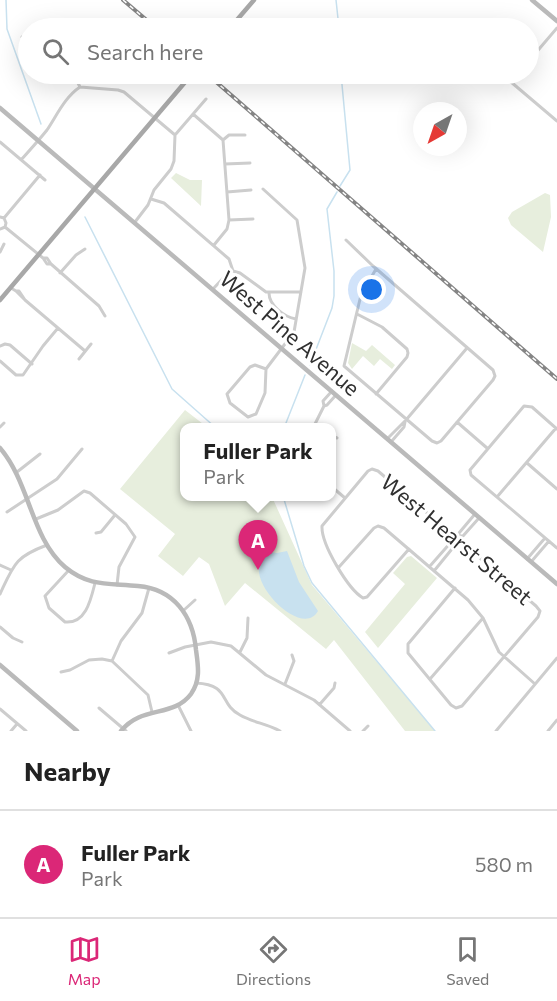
<!DOCTYPE html>
<style>
body{margin:0;font-family:Commissioner,sans-serif;background:#f6f6f6;color:#222}
.compass{position:absolute;left:413px;top:102px;width:54px;height:54px;border-radius:50%;background:#fff;box-shadow:0 6px 24px #0002;rotate:220deg}
.you{position:absolute;left:372px;top:290px;width:21px;height:21px;margin:-15px;border:4px solid #fff;border-radius:50%;background:#1a73e8;box-shadow:0 0 0 9px #1a73e833}
.badge{display:grid;place-items:center;width:39px;height:39px;border-radius:50%;background:#db2777;color:#fff;font-size:20px;font-weight:700}
.pin{position:absolute;translate:-50% -50px;filter:drop-shadow(0 2px 3px #0008)}
.pin::after{content:'';position:absolute;top:32px;width:21px;height:18px;background:inherit;clip-path:polygon(0 0,100% 0,50% 100%)}
.popup{position:absolute;left:180px;top:423px;width:156px;height:78px;box-sizing:border-box;display:grid;place-content:center;border-radius:12px;background:#fff;filter:drop-shadow(0 2px 4px #0005);font-size:20px;white-space:nowrap;color:#767676}
.popup b{font-size:22px;color:#222}
.popup::after{content:'';position:absolute;left:50%;top:100%;margin-left:-12px;border:12px solid transparent;border-top-color:#fff}
.list{margin:0;padding:0;list-style:none}
h2{display:flex;justify-content:space-between;align-items:center;height:78px;margin:0;padding:0 24px;font-size:26px}
h2 small{font-size:20px;font-weight:400;color:#767676}
.list li{display:grid;grid-template-columns:39px 1fr auto;gap:18px;align-items:center;box-sizing:border-box;height:108px;padding:0 24px;border-top:2px solid #e0e0e0}
.list b{display:block;font-size:22px;white-space:nowrap}
.list p{margin:0;font-size:20px;white-space:nowrap;color:#767676}
.list em{font-size:20px;font-style:normal;color:#767676}
.icon{flex:none;width:33px;height:33px;fill:none;stroke:currentColor;stroke-width:2;stroke-linecap:round;stroke-linejoin:round}
.map{position:relative;flex:none;width:557px;height:731px;overflow:hidden}
.search{position:absolute;background:#fff;box-shadow:0 6px 24px #0002;left:18px;right:18px;top:18px;height:66px;display:flex;align-items:center;gap:15px;box-sizing:border-box;padding:0 21px;border-radius:33px;color:#767676;font-size:22px}
.sheet{height:186px;background:#fff}
nav{display:flex;justify-content:space-around;align-items:center;box-sizing:border-box;height:84px;border-top:2px solid #e0e0e0;background:#fff;font-size:16px;color:#767676}
nav a{display:grid;justify-items:center;gap:3px}
nav .on{color:#db2777}
.map>svg:first-child{display:block}
.green{fill:#e7eedd}
.water{fill:#c8e1ef}
.lines{fill:none;stroke-linecap:round;stroke-linejoin:round}
.stream{stroke:#c8e1ef;stroke-width:1.5}
.street{stroke:#cdcdcd;stroke-width:3}
.secondary{stroke:#bababa;stroke-width:4.5}
.primary{stroke:#a8a8a8;stroke-width:4.5}
.rail-casing{stroke:#858585;stroke-width:4}
.rail{stroke:#fff;stroke-width:1.5;stroke-dasharray:4.5;stroke-linecap:butt}
.labels{text-anchor:middle;dominant-baseline:central;stroke-width:6;stroke-linejoin:round;paint-order:stroke}
.street-label{font-size:22px;fill:#303030;stroke:#fff}
</style>
<div class="map">
<svg width="557" height="731" viewBox="0 0 557 731">
<rect width="100%" height="100%" fill="#fff"/>
<path class="green" d="M176,173L190,180H202L201,206L171,178Z
M545,193L550,195L551,217L543,252L511,225L508,218L512,212Z
M352,343L366,351L372,345L395,365L392,369L380,359L374,366L363,356L352,369L348,363Z
M185,410L207,427L184,428V496L272,497L312,585L435,731H405L334,640L326,649L245,583L225,606L209,564L199,557L183,576L158,556L175,534L120,489Z
M411,556L437,578L378,648L365,632L405,584L393,573L407,557Z"/>
<path class="water" d="M287,551L299,582L318,611C301,642 233,570 269,552L277,553Z"/>
<g class="lines">
<path class="stream" d="M6,0L7,29L41,124
M336,0L339,28
M340,186L350,170L341,74
M85,217L172,389L216,428
M310,365L332,308L334,296V271L327,209L337,192
M284,428L305,375
M283,496L304,566L312,583L435,731"/>
<path class="street" d="M22,37L28,38
M528,62L557,28
M72,74L75,77L80,87
M519,74L511,82L557,121
M80,87L118,90L124,92L175,135
M193,114L223,140
M223,140L229,135H245
M0,142L45,180
M21,160C30,150 39,140 47,130C57,115 65,97 80,87
M225,164L250,163
M263,189L297,220L305,268L294,332L266,369L265,393L256,414L248,417L230,403L227,394L250,367L255,365L266,369
M227,192L251,190
M151,199L164,203L229,259L233,271
M0,217L4,218L6,223L5,227L0,229
M4,218L40,175
M229,220L253,219
M135,222L148,205L154,190L171,169L174,161L175,135L206,99
M5,227L43,258
M346,240L373,266L493,370L495,376L493,380L441,441L437,443L432,441L344,366L361,295L376,269
M214,245L227,229L229,220L223,140
M0,252L4,244
M43,258H47L51,264H47Z
M51,264L99,306L105,316
M233,271L240,273L266,292H301
M60,273L76,255L85,249
M11,288L16,291H19L25,300L16,291
M213,289L228,273L233,271
M269,293C269,305 284,317 296,319
M25,300L85,351
M357,314L382,327L407,349L408,353L407,357L376,394
M0,346L5,344L10,345L32,364
M79,359L91,344
M0,361L16,375H23L43,346L58,328
M332,391L323,401L324,406L327,405L336,395
M457,422L487,448
M0,427L4,423
M313,428L324,406
M557,429L532,407L524,406L470,470L471,475L557,548
M332,436L337,438
M387,439L406,420L467,348
M391,442L404,427L405,422
M527,463L557,489
M17,472L40,454
M332,487L345,498
M497,497L556,428
M7,512L57,479L82,449
M36,519L58,510L84,491L90,493L126,524L135,537L119,567L117,585
M96,533L101,532L115,515
M459,536H463L479,518
M409,549L367,597L363,598C348,589 321,544 322,526L368,471L372,469L378,471L536,606L540,611L538,617L462,706L456,708L451,705L408,653V644L455,588
M527,559L545,538
M531,562L549,541
M0,565L11,570
M430,566L452,541H455
M339,567L374,528L378,526L384,528L468,600L483,618L499,652L535,684
M69,570L45,596L49,608L65,622C86,624 91,599 95,583
M434,571L456,544L455,541L459,536V533L475,514
M0,594C14,564 15,557 47,545
M184,610L195,600
M0,627L13,638L22,642
M240,652L247,638L248,618
M169,653L185,647L211,642L231,646L266,675L314,700L350,731
M112,661L121,641L142,613L149,588
M61,672L70,670L89,660L102,659L112,661L148,695L152,712
M430,679L483,618
M196,683C231,685 218,703 240,715C252,722 267,724 280,731
M285,684L294,661L292,655
M320,704L334,688L335,683
M178,705L191,731
M99,708L126,731
M0,709L26,731
M11,731L17,724
M363,731L368,726
M496,731L557,658
M548,731L557,720"/>
<path class="secondary" d="M532,0L557,21
M0,108L557,584
M0,448C30,483 31,538 65,567C89,587 109,583 138,586C174,589 193,616 196,650C198,665 201,680 191,694C173,718 142,705 121,731
M0,665L77,731"/>
<path class="primary" d="M230,28L254,0
M0,300L192,74"/>
<g class="rail-casing">
<path id="rail" d="M123,0L156,28
M207,74L557,379"/>
</g>
<use href="#rail" class="rail"/>
</g>
<g class="labels">
<g class="street-label">
<text transform="translate(290 333) rotate(41)">West Pine Avenue</text>
<text transform="translate(457 539) rotate(40)">West Hearst Street</text>
</g>
</g>
</svg>
<svg class="compass" viewBox="-18 -18 36 36"><path d="M0-13l5 13h-10z" fill="#e53935"/><path d="M0 13l5-13h-10z" fill="#767676"/></svg>
<div class="you"></div>
<div class="pin badge" style="left:258px;top:570px">A</div>
<div class="popup"><b>Fuller Park</b>Park</div>
<div class="search"><svg class="icon" aria-label="search" viewBox="0 0 24 24"><circle cx="10" cy="10" r="6"/><path d="M15 15l6 6"/></svg>Search here</div>
</div>
<section class="sheet">
<h2>Nearby<small></small></h2>
<ul class="list">
<li><span class="badge">A</span><div><b>Fuller Park</b><p>Park</p></div><em>580 m</em></li>
</ul>
</section>
<nav>
<a class="on"><svg class="icon" aria-label="map" viewBox="0 0 24 24"><path d="M3 6l6-2 6 2 6-2v14l-6 2-6-2-6 2zM9 4v14M15 6v14"/></svg>Map</a>
<a><svg class="icon" aria-label="directions" viewBox="0 0 24 24"><path d="M12 3l9 9-9 9-9-9zM9 14v-3h6M13 9l2 2-2 2"/></svg>Directions</a>
<a><svg class="icon" aria-label="saved" viewBox="0 0 24 24"><path d="M7 4h10v16l-5-4-5 4z"/></svg>Saved</a>
</nav>
